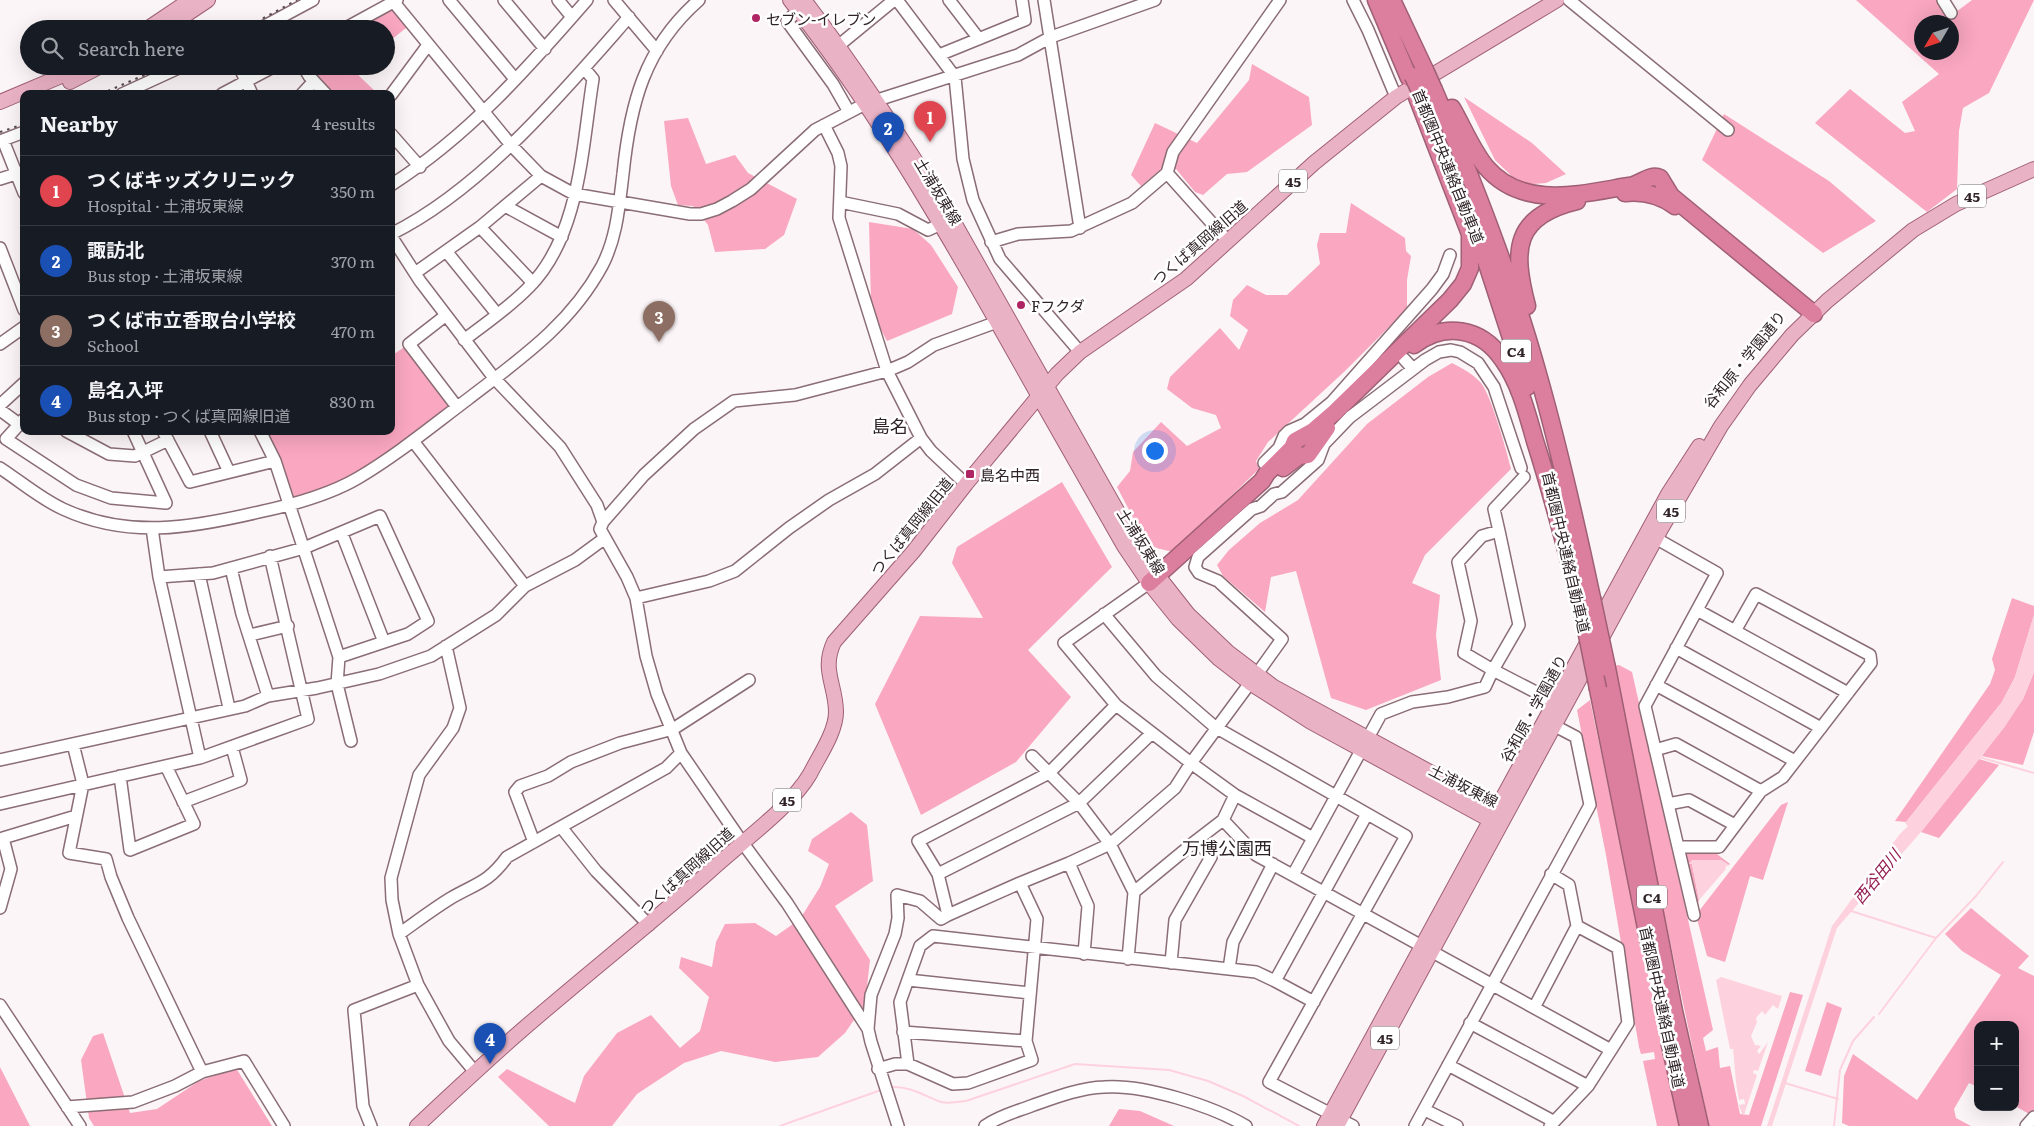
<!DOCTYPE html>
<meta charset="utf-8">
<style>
body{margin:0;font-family:Literata,"Noto Sans JP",serif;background:#242831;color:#f1f3f6}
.controls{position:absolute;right:15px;bottom:15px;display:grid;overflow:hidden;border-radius:10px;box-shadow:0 5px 20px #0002}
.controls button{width:45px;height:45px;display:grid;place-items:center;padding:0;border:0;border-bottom:1px solid #363941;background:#171b24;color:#f1f3f6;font:25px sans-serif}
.compass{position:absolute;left:1914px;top:15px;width:45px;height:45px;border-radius:50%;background:#171b24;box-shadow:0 5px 20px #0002;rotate:231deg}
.you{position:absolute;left:1154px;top:450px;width:18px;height:18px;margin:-12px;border:4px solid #fff;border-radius:50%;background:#1a73e8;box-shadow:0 0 0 8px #1a73e833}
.badge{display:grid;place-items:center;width:32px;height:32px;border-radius:50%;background:#d396b3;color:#fff;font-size:16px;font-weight:700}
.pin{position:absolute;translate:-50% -41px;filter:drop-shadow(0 1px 2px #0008)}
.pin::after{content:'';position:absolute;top:26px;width:18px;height:15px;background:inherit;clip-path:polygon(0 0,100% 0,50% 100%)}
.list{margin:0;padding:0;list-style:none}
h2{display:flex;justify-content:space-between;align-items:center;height:65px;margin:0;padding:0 20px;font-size:21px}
h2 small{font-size:16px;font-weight:400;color:#9ea1a6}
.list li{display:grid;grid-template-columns:32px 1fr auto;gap:15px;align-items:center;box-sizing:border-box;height:70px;padding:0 20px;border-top:1px solid #363941}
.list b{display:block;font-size:19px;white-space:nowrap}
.list p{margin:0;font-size:16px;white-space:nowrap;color:#9ea1a6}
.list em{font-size:16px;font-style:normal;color:#9ea1a6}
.icon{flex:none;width:28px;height:28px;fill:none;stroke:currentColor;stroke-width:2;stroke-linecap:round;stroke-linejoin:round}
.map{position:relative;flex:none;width:2034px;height:1126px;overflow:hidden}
.search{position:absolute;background:#171b24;box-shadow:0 5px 20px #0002;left:20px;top:20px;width:375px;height:55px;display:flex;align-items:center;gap:12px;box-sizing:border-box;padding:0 18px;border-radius:28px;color:#9ea1a6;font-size:19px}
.panel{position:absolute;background:#171b24;box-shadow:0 5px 20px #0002;left:20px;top:90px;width:375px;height:345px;border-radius:10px}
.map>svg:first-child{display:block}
.green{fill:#faa7c1;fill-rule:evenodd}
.water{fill:#fdd2de}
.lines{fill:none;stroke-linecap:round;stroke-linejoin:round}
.stream{stroke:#fdd2de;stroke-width:2}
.minor-casing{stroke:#8a6d75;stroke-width:14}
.major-casing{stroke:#9f5f74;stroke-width:16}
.highway-casing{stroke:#9f5f74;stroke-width:19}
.minor{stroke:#fff;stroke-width:11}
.major{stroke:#eab2c5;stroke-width:14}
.highway{stroke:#dc7f9e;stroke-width:16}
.rail{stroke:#574c50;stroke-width:2;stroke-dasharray:2.5 5;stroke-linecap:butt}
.highway-bridge-casing{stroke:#9f5f74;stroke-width:19;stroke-linecap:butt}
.highway-bridge{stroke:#dc7f9e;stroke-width:16}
.poi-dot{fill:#af2462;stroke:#fff;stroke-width:2}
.labels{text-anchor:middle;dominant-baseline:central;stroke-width:5;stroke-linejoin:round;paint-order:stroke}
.shield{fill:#fff;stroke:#6d6568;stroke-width:1}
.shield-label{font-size:14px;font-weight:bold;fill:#2f2327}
.poi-label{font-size:15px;fill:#2f2327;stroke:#fff;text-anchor:start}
.street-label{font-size:15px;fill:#2f2327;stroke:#fff}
.water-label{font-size:16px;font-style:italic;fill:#941d52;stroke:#fff}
.quarter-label{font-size:18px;fill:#2f2327;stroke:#fff}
</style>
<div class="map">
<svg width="2034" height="1126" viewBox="0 0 2034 1126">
<rect width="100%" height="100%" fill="#fcf5f7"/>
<path class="green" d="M1856,0H1943L1956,12L1972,0H2034L1989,93L1963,108L1959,131L1957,189L1927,212L1815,123L1850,89L1905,133L1915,131L1902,102L1939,74ZM1922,22H1952V52H1922Z
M394,2L411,24L386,44V29H344Z
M1252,64L1309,97L1312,125L1247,172L1227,174L1203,195L1195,192L1176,169L1159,171L1141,186L1131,175L1155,123L1197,143L1249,80Z
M303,66H359L354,71L378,94H326Z
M1464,97L1532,143L1566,174L1546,183L1521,185L1495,160Z
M1724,114L1829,181L1876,221L1823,253L1702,160Z
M688,118L706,164L735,155L748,173L797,199L784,235L765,249L715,252L708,225L693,206L678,205L671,186L664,121Z
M1351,203L1405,238L1406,251L1411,256L1407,280V309L1345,371L1268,442L1256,461L1259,469L1173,552L1148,546L1117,487L1130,471L1133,452L1161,422L1187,446L1221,428L1216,415L1192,408L1167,389L1170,377L1220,328L1239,350L1248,330L1230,316L1233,300L1247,285L1266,295H1287L1320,264L1317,245L1320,233H1346Z
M869,222L913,229L931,245L958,287L952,314L887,341L878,324L871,304Z
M409,344L457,407L356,479L288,506L260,431H391V356Z
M1452,363C1462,368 1473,374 1481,383C1491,395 1507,452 1511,469L1425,555L1412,583L1440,595L1436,635L1441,680L1366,710L1331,698L1296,571L1271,577L1265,612L1223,576L1217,565L1229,550L1260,523L1298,500L1367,424L1428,377Z
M1062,482L1112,567L1028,650L1071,697L1016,762L921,815L875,704L920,616L983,618L952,563L957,547Z
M2012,598L2034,606V615L2015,677L2002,702L1906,822L1895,821L1990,684L1995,670L1992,659Z
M1619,665L1632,672L1713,1030L1703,1038L1706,1051L1718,1047L1720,1068L1730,1066L1740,1114L1749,1115L1790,992L1803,995L1761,1126H1709L1612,666Z
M2034,672V732L2023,765L1982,756L2023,699Z
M1590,700L1669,1074L1681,1126H1657L1643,1061L1655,1059L1654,1052L1641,1054L1639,1047L1606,855L1577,710Z
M1979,759L1999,765L1939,838L1921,832Z
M1788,802L1763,880L1750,876L1725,962L1707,956L1696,915L1781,805Z
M851,812L867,825L873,881L835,906L870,960L865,1004L845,1033L818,1057L775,1062L721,1051L684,1063L637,1094L612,1126H549L498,1077L507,1069L575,1103L584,1076L617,1033L651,1015L680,1048L700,1031L709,997L679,968L681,957L712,967L716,942L725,924L755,923L776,936L800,919L820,887L829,864L808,851L812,839Z
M1713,851L1730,864L1729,865L1721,860L1692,861L1689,864H1692L1699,900L1698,903H1694L1684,852Z
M1971,908L2029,956L2018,968L2034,976V1111L2031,1115L2015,1106V1025H1978V1087L1969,1083L1954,1109L1956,1118L1971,1126H1849L1842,1123L1844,1076L1853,1054L1917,1100L2001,975L1962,951L1945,934Z
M1827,1002L1842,1008L1821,1076L1805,1071Z
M103,1033L130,1113L157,1109L199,1081L236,1068L272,1126H94L89,1118L81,1060L93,1036Z
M0,1067L30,1126H0Z
M1119,1109L1140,1111L1174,1126H1109Z"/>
<path class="water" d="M2034,615V672L2023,699L2004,728L1921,832L1837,928L1772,1126H1767L1832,926L1899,835L1908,826L1905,823L2002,702L2015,677Z
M1692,860H1721L1729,865L1725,867L1726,869L1699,900L1692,864H1689Z
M1721,977L1782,996L1778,1009L1773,1005L1765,1015L1762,1011L1756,1018L1757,1022L1751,1036L1755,1045L1761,1046L1757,1051L1759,1054L1768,1042L1758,1071L1754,1070L1753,1073L1757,1075L1744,1115L1742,1114L1739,1105L1745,1104L1744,1099L1739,1100C1735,1082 1735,1066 1733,1049H1730L1716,980Z"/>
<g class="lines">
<path class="stream" d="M1979,757L2034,773
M1848,910L1936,938
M1879,1014L1936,938L1976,896L2003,862
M1785,1083L1838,1099
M891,1087C910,1086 923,1095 941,1102C949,1104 958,1102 966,1101L1075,1064L1169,1070L1208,1081L1243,1096L1299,1126
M780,1126L881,1090
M1834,1126L1840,1070L1853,1041L1874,1017"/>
<g class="minor-casing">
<path id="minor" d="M392,0L511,145L541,176L574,194L690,214H701L717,209L732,201L751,189L815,130L865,104L1018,55L1051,37L1155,0
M449,0L515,79
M504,0L545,49
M558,0L572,17
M614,0L657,51
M897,0L955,77L963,159L973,200L1000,259L1080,352
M949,0L979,39
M1044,0L1080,228
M1353,0L1368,30L1396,97
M1569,0L1728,130
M1943,0L1951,13
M798,11L787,21L833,84L849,112
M259,29L313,0
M344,29L397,0
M838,46L894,0
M939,55L1025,20L1022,0
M239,66L252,94
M303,66L309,76L326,94
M122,94L183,66
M222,94L275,66
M302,94L314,81
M391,95L428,45
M824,125L838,153L841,166L839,218L887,371L921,438L931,451L966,484
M391,134L420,167
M3,140L24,193
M0,141L24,132
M1167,173L1227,240
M0,179L22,172
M391,185C468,136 528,68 587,0
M840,202L898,214L928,230L941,224
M505,206L562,237
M480,227L533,283
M391,234C481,190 563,92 629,17
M391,236L420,281L494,378L560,447L597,505L603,522L600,529L627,577L636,598L646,656L657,694L681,753L742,842L787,903L868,1029
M991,242L1018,234L1071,231L1132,203L1167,173L1173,152L1280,0
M0,248L24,310
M446,251L497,314
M415,273L480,227L541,176
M445,316L409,344L457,407
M464,340C486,323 510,307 529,287C580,236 582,147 593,79L584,68
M0,344L24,327
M1404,359L1413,369
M0,405L24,383
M0,410L19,424
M24,419L6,439L76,485L111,498L166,503L133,431
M66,431L109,454L135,456L168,440
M163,431L190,482L275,461
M210,431L229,472
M260,431L275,461L339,657L337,684L351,741
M413,441L525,586
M1264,463L1279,448L1284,436L1289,431L1305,424L1332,402L1432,289L1443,274L1450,255
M0,468C20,481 41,499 63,509C128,539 191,528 259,512C292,505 329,495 358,478C397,455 432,426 468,399C520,359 570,325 602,266C617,237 619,206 623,174C630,105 644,48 699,0
M603,522L644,475L694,429L734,401L795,395L887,371L908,362L934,345L997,322
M152,528L159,577L200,758
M1499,531L1519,625L1493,670L1464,653L1471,621L1458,562L1482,536L1499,531L1494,509L1524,477
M342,534L384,642
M1650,535L1717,573L1645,706L1694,915
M231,568L242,614L268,696
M199,574L229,708
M159,577L213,573L304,548L380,516L428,621L408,634L339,657
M1149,583L1064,643L1116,705L1191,763L1250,683
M636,598L709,581L735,571L789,528L829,500L875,474L921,438
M1697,610L1848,693
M1104,614L1156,676L1215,727L1406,836L1269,1082L1331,1114
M250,635L288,626
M446,646L460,708L453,728L419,775L391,878L392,900L399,934L418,985L449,1041L475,1072
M1676,648L1821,728
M1257,674L1282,639L1218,581L1199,573L1195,567L1198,557L1252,509L1261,506L1274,494L1282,492L1318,460L1324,444L1350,417L1425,360L1439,352L1451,350L1460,352L1478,363L1494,387L1521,468
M1656,685L1795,761
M73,744L83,784L69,853L106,859L111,877L128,918L202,1072
M1655,750L1676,744L1761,791
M1032,756L1079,803L1110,844L1175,788L1191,763L1235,795L1313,838
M0,760L245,706L268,696L317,688L379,674L431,656L496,615L525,586L575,560L605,538
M120,776L130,850L194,824L166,766
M183,802L241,780L232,747
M0,804L200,758L308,719L270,556
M1668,804L1689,800L1735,825
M1223,820L1256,855L1611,1050L1588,1086L1550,1126
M561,827L596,871L649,925
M534,842L515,792L520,786L548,776L571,762L620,743L673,729L749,680
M1678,847H1719L1761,791L1783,777L1871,663L1870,655L1756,594L1735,631
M1273,864L1233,942L1229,969L1256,972L1275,981
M938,874L918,841L1049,773L1116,705
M1551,874L1569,885L1577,926L1618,948L1628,1023L1611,1050
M1293,875L1381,714L1412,702L1448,697L1485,687L1493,670L1555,702
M1020,883L948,915L938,874L1079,803L1152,733
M0,908L11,869L3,838L76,816
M399,934C416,922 433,909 451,898C477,883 488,883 507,857L666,768L681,753
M1084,954L1088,906L1069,863L1110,844L1134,892
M1128,959L1134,892L1197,840
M1171,963L1175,920L1211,857L1197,840L1223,820L1235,795
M908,980L1030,993
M1314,1002L1275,981L1367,814
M0,1005L80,1126
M1535,1006L1577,926
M1470,1023L1588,1086
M903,1032L1026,1041
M908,1064L900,1002L920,946L933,936L1229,969
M1448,1065L1553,1121
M878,1069L895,1064H908L953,1084L968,1083L1032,1060L1026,1041L1037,919L1020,883L1069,863
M67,1107L133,1102L175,1086L202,1072L244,1061L284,1126
M1425,1110L1457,1126
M1341,1120L1353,1126
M371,1126L363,1106L354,1010L418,985
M898,1126L871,1042L868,1029L871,995L895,934L898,918L897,895L920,901L941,919L948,915
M985,1126C999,1116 1015,1112 1031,1106C1054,1098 1079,1088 1104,1087C1144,1084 1212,1106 1246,1126
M1415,1126L1590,805L1576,737L1555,726
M2026,1126L2034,1117"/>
</g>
<g class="major-casing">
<path id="major" d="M790,0C869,100 934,211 997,322C1039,397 1081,471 1124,546L1149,583L1178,619L1219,659L1250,683L1311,722L1490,820L1503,819
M804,0C857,69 905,143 951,217L1132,537L1151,567L1188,614L1228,652L1274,687L1496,808L1503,819
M147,29L190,0
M165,29L208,0
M70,82L101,66
M0,102L59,77L81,66
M417,1126C449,1096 481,1066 514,1037C579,980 646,928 710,871C739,844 791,807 810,774C819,756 836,732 836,712C836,685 821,670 834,642L913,552L966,484L1057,374L1080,352L1186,279L1314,163L1396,97L1557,0
M1324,1126L1668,494L1699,446
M1337,1126L1661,529L1721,426L1750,385L1792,335L1827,301L1913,230L1956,204L2034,169"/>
</g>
<g class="highway-casing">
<path id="highway" d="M1376,0L1409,78
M1392,0L1425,70
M1434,90C1474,182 1511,277 1538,374C1559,448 1576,523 1592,598
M1452,108C1463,127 1472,150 1486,167C1523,210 1580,194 1629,186C1640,185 1650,173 1660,178L1671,196L1814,314
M1625,193C1644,191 1660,195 1675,206
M1475,227L1527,387
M1527,306C1512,249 1514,216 1577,201
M1414,345C1444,322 1481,327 1503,360C1520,384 1527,413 1535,441C1551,491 1564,541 1577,592
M1283,468L1299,456L1308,455L1327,428
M1149,583L1262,481L1267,473L1292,448L1295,441L1313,431L1335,412L1450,300L1463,284L1470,268V234L1417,97
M1607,668L1674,1011L1700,1126
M1598,689L1650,948
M1670,1045L1688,1126"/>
</g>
<use href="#minor" class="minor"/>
<use href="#major" class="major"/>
<use href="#highway" class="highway"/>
<path class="rail" d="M243,29L297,0
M101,94L165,66
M0,132L24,124"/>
<g class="highway-bridge-casing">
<path id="highway-bridge" d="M1425,70L1434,90
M1413,76L1422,96
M1592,598L1607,668
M1583,615L1598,689"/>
</g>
<use href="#highway-bridge" class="highway-bridge"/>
</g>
<g class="poi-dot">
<circle cx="756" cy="18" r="5"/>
<circle cx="1021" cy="305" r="5"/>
<rect x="965" y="469" width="10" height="10" rx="2.5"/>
</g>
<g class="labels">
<g class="shield">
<rect x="1279" y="169.5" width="28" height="23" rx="4"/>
<rect x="1958" y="184.5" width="28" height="23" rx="4"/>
<rect x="1501" y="339.5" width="30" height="23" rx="4"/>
<rect x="1657" y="499.5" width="28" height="23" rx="4"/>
<rect x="773" y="788.5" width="28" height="23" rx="4"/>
<rect x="1637" y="885.5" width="30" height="23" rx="4"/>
<rect x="1371" y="1026.5" width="28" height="23" rx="4"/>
</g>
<g class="shield-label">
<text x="1293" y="181">45</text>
<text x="1972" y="196">45</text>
<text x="1516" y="351">C4</text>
<text x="1671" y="511">45</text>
<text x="787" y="800">45</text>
<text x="1652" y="897">C4</text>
<text x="1385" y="1038">45</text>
</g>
<g class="poi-label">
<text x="766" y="18">セブン-イレブン</text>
<text x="1031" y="305">Fフクダ</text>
<text x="980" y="474">島名中西</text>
</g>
<g class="street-label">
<text transform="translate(1449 166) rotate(68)">首都圏中央連絡自動車道</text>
<text transform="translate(939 191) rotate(59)">土浦坂東線</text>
<text transform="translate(1199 242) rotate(-41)">つくば真岡線旧道</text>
<text transform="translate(1744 359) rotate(-51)">谷和原・学園通り</text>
<text transform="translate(911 526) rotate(-51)">つくば真岡線旧道</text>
<text transform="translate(1142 541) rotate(58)">土浦坂東線</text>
<text transform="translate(1567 552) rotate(77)">首都圏中央連絡自動車道</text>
<text transform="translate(1533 708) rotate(-61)">谷和原・学園通り</text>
<text transform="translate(1464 785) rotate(27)">土浦坂東線</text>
<text transform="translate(686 870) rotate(-42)">つくば真岡線旧道</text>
<text transform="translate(1663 1007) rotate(78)">首都圏中央連絡自動車道</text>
</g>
<g class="water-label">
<text transform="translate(1876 876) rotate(-51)">西谷田川</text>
</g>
<g class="quarter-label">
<text x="890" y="425">島名</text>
<text x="1227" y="847">万博公園西</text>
</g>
</g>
</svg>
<div class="controls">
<button>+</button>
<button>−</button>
</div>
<svg class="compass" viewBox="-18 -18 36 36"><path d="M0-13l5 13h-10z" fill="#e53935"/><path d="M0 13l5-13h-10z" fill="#9ea1a6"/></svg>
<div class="you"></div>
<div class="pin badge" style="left:930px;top:142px;background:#e0444e">1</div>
<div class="pin badge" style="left:888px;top:153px;background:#1a4fb4">2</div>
<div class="pin badge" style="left:659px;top:342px;background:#8d6e63">3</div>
<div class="pin badge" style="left:490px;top:1064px;background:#1a4fb4">4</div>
<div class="search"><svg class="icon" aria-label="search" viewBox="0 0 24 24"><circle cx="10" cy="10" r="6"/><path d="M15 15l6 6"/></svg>Search here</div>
<section class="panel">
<h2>Nearby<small>4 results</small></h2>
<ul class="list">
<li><span class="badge" style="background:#e0444e">1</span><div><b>つくばキッズクリニック</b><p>Hospital · 土浦坂東線</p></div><em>350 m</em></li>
<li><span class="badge" style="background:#1a4fb4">2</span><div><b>諏訪北</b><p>Bus stop · 土浦坂東線</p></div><em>370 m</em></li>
<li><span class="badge" style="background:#8d6e63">3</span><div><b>つくば市立香取台小学校</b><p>School</p></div><em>470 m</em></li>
<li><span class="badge" style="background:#1a4fb4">4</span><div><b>島名入坪</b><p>Bus stop · つくば真岡線旧道</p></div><em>830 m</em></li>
</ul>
</section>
</div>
